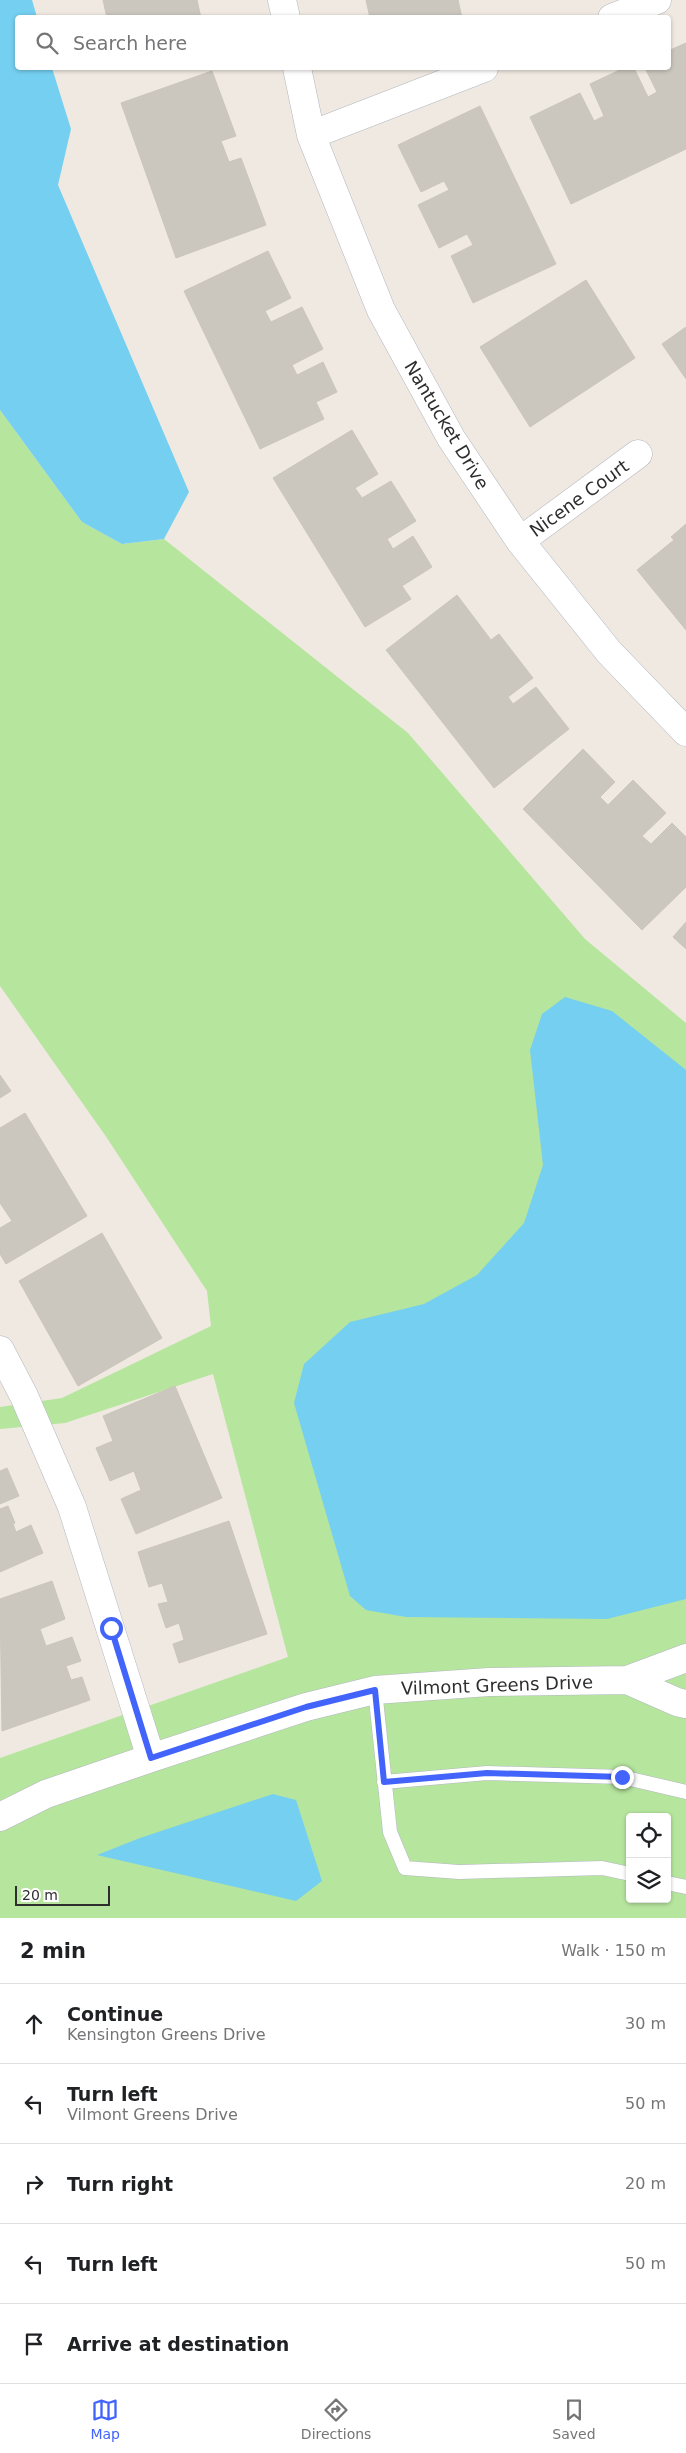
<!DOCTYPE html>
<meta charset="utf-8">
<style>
body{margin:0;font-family:"DejaVu Sans",sans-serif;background:#f6f6f6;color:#202124}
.controls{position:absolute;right:15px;bottom:15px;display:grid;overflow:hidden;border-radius:5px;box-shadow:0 1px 4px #0004}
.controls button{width:45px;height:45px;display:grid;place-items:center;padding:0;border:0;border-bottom:1px solid #e0e0e0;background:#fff;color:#202124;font:25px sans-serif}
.scale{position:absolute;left:15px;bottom:12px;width:95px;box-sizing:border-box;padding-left:5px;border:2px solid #2e2e2e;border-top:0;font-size:14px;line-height:18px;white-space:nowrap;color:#2e2e2e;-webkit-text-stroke:4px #fff;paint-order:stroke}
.stop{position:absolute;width:15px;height:15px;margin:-11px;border:4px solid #4264fb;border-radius:50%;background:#fff}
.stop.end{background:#4264fb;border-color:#fff;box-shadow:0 1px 5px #0008}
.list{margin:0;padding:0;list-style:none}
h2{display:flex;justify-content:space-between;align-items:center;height:65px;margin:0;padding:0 20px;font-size:21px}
h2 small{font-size:16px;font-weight:400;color:#757577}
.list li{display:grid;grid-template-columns:32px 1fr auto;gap:15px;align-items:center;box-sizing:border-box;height:80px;padding:0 20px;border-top:1px solid #e0e0e0}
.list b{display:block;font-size:19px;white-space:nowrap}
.list p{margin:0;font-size:16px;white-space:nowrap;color:#757577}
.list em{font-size:16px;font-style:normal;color:#757577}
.icon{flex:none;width:28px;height:28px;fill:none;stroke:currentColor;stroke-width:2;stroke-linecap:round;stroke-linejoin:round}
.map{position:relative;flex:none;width:686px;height:1918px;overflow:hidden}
.search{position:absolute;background:#fff;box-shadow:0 1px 4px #0004;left:15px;right:15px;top:15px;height:55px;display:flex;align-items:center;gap:12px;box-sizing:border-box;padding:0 18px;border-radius:5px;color:#757577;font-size:19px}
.sheet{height:465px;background:#fff}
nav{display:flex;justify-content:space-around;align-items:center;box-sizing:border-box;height:70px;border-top:1px solid #e0e0e0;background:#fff;font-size:14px;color:#757577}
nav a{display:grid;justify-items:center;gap:2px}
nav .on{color:#4264fb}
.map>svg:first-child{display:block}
.green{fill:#b6e59e;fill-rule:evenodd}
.water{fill:#75cff0}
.building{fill:#cbc7bf;stroke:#cbc5ba}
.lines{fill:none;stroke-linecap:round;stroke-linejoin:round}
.lane-casing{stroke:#b4b7c1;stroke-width:15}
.street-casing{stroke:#b4b7c1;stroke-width:29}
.lane{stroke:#fff;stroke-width:14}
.street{stroke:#fff;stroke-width:28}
.route{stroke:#4264fb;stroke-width:6}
.labels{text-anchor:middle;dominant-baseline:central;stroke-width:5;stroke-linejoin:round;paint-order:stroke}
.street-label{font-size:18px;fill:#2e2e2e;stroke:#fff}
</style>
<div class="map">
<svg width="686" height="1918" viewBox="0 0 686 1918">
<rect width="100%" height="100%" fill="#efe9e1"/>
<path class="green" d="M0,410L82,522L122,544L164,539L408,733L585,939L686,1023V1918H0V1758L288,1657L213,1374L65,1423L0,1429V1407L62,1398L211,1326L207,1291L107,1138L0,986ZM630,1817H667V1899H630Z"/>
<path class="water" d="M0,0H32L37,17L18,18V68H52L71,129L58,185L189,492L164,539L122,544L82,522L0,410Z
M565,997L612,1011L686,1070V1599L607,1619L406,1617L366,1610L350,1596L294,1403L304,1364L350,1322L424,1304L477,1275L524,1223L543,1165L530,1050L542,1014Z
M273,1794L296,1800L322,1881L296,1901L97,1855L140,1838Z"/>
<path class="building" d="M103,0H197L201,18H107Z
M366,0H458L462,18H370Z
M686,43V149L571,204L530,117L580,93L594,121L604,116L590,84L624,68H634L648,97L657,92L645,68H668V51Z
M212,71L236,136L221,141L229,162L241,158L266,225L176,258L121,103Z
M480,106L556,264L473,303L451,256L473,245L467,234L439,248L418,205L449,190L444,181L421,192L398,145Z
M268,251L291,298L265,311L271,322L302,307L323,349L292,365L297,375L323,362L337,392L316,402L324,419L260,449L184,291Z
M586,280L635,358L530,427L480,347Z
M686,327V379L662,344Z
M352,430L378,474L355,488L362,498L391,481L416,521L387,539L393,549L413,536L432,567L402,586L411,599L365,627L273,478Z
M686,524V630L637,570L674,540L671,537Z
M457,595L491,640L499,634L533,678L508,697L513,704L536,687L569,729L494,788L386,650Z
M583,749L615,782L600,797L608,805L633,780L666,813L642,836L651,844L672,823L686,837V887L642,930L523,809Z
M686,922V949L673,937Z
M0,1075L11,1091L0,1098Z
M25,1113L87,1216L6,1264L0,1254V1228L12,1221L0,1203V1128Z
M102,1233L162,1338L78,1386L19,1281Z
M175,1386L222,1498L136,1534L121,1499L141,1490L134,1471L110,1481L96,1448L113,1441L103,1416Z
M7,1468L19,1496L0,1504V1471Z
M8,1506L15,1523L13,1524L16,1532L31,1525L43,1553L0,1572V1509Z
M229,1521L267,1634L179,1663L173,1644L184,1640L179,1623L166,1628L158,1604L168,1602L162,1583L149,1587L138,1552Z
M52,1581L65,1619L40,1629L46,1646L72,1637L81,1661L66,1666L71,1680L82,1677L90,1700L2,1731L0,1599Z"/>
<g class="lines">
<g class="lane-casing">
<path id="lane" d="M375,1690L390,1832L405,1868L459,1872L602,1868L630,1874
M384,1782L487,1773L622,1777L686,1792
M667,1883L686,1887"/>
</g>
<g class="street-casing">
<path id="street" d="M282,0L286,18
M612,18L657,0
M297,68L311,135L381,310L451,438L520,541L609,652L686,732
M311,135L484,68
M520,541L638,454
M0,1350L24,1396L72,1507L151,1758
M627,1680L677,1702L686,1704
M0,1817L46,1794L151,1758L306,1707L375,1690L489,1682L627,1680L686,1658"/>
</g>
<use href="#lane" class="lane"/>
<use href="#street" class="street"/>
</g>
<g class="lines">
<path class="route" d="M111,1628L151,1758L306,1707L375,1690L384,1782L487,1773L622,1777"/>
</g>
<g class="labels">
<g class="street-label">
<text transform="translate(447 425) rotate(59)">Nantucket Drive</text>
<text transform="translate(579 498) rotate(-36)">Nicene Court</text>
<text transform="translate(497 1685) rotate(-2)">Vilmont Greens Drive</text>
</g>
</g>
</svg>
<div class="controls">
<button><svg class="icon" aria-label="locate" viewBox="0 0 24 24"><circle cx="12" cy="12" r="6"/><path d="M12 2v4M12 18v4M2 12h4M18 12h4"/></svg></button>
<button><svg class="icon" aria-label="layers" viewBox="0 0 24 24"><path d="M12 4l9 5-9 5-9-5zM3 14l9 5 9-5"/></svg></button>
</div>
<div class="scale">20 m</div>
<div class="stop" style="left:111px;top:1628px"></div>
<div class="stop end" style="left:622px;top:1777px"></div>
<div class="search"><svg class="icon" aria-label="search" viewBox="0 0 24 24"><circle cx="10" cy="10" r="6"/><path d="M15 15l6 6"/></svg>Search here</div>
</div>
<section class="sheet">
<h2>2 min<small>Walk · 150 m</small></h2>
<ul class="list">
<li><svg class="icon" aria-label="ahead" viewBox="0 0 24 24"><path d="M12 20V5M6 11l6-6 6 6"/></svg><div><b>Continue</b><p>Kensington Greens Drive</p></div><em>30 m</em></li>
<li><svg class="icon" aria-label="left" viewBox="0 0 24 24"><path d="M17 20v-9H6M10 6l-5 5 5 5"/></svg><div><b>Turn left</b><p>Vilmont Greens Drive</p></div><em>50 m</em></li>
<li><svg class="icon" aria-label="right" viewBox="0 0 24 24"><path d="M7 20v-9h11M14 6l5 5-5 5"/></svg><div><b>Turn right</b></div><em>20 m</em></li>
<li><svg class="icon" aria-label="left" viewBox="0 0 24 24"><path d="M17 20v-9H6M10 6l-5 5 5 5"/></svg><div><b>Turn left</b></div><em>50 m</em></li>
<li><svg class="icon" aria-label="arrive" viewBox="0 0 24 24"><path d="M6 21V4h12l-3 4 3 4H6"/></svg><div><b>Arrive at destination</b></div></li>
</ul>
</section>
<nav>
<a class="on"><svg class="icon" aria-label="map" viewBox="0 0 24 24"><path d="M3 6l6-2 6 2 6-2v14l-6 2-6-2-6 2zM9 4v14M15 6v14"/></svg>Map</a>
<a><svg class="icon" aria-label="directions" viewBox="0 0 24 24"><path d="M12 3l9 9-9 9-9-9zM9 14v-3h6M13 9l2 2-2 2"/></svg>Directions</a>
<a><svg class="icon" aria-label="saved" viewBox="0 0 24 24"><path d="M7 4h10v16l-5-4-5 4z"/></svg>Saved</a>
</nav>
